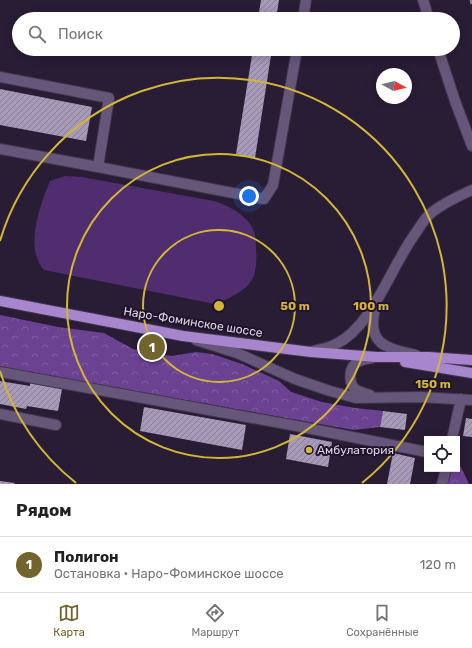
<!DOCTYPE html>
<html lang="ru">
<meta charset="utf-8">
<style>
body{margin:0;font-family:Rubik,sans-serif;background:#f2f2f2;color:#202124}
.controls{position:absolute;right:12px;bottom:12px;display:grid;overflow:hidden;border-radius:0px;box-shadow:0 2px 10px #0003}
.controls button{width:36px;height:36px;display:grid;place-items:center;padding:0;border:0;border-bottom:1px solid #e0e0e0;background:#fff;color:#202124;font:20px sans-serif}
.compass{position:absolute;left:376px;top:68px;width:36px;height:36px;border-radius:50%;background:#fff;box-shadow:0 2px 10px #0003;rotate:98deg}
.you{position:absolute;left:249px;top:196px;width:14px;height:14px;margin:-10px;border:3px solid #fff;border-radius:50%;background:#1a73e8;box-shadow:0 0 0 6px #1a73e833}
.badge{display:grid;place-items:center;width:26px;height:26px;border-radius:50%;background:#71642c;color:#fff;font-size:13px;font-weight:700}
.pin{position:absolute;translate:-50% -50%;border:2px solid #fff;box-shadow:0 1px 4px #0006}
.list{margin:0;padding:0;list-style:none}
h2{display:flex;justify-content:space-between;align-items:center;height:52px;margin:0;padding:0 16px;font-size:17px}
h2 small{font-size:13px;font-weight:400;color:#757577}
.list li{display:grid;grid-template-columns:26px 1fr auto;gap:12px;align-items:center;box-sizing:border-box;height:56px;padding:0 16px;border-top:1px solid #e0e0e0}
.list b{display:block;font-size:15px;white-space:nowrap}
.list p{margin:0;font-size:13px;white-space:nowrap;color:#757577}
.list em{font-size:13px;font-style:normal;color:#757577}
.icon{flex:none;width:22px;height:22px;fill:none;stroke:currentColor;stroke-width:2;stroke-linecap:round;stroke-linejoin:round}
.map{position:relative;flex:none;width:472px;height:484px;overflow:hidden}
.search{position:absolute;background:#fff;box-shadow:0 2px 10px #0003;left:12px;right:12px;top:12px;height:44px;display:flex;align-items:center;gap:10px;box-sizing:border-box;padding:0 14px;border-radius:22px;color:#757577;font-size:15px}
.sheet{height:108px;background:#fff}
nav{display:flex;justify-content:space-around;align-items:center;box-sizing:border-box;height:56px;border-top:1px solid #e0e0e0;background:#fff;font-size:11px;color:#757577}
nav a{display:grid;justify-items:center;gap:2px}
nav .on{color:#71642c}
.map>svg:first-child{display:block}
.forest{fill:url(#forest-crowns)}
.pitch{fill:#4f2d6e}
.building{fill:url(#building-hatch)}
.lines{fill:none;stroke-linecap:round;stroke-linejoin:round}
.minor-casing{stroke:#42374e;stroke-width:12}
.major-casing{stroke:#42374e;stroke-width:12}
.minor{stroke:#665679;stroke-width:10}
.major{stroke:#a886ce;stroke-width:10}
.rail{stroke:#92889c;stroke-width:3;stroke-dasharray:5 5;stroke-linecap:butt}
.ring{fill:none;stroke:#d4b635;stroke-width:2}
.poi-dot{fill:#d4b635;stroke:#20142c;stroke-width:1.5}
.labels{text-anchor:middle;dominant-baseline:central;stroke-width:4;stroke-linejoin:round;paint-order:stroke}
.street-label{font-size:12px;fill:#dcd4e5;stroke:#20142c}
.poi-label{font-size:12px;fill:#dcd4e5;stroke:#20142c;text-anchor:start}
.centre{fill:#d4b635;stroke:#20142c;stroke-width:2}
.ring-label{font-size:12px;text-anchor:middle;font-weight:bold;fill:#d4b635;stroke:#20142c;stroke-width:4;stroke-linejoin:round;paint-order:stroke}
</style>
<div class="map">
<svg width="472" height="484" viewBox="0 0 472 484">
<defs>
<pattern id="forest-crowns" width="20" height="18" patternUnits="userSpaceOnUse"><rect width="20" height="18" fill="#6b4292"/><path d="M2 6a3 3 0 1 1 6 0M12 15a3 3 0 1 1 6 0" fill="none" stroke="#805ca1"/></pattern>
<pattern id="building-hatch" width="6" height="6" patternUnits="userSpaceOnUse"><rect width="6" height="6" fill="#a799b8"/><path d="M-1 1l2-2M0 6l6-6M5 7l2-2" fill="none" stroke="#897e96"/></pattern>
</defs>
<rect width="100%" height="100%" fill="#291d36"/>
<path class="forest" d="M0,315L58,327L104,333L133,349L172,356L196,352L212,354L242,364L279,381L291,392L322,402L355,408L383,411L380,427L354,430L0,367Z
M457,466L461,467L469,484H447L450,469H457Z"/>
<path class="pitch" d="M65,176L82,177L214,201C230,206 251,217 255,235C256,240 256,246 256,250C257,258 256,271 253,278C245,292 230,298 215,304L44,270C24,248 40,205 50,181Z"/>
<path class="building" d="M261,0H279L276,19H258Z
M253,49H272L255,158L236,154Z
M0,89L92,107L86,141L0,125Z
M0,381L30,386V383L62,389L58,411L27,406L26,409L0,404Z
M144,407L246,425L242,450L140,431Z
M383,411L407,414L405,430L380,427Z
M466,418L472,419V437L463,436Z
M290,434L332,442L328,467L286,459Z
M393,453L415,458L410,484H387Z
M0,481L15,483L14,484H0Z"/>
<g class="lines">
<g class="minor-casing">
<path id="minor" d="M423,0L429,19
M303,19L306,0
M438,49L455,101L472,146
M0,77L109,98L98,167L0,149
M98,167L264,199L273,185L297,49
M376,305C365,344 385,348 416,355
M196,340L237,353L295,379L330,391L356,398L420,397L472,400
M313,351C321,349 329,348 336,344C372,327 392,265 415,234C420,227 424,219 430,214C441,204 459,196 472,190
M0,372L302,427L427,452
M370,395C365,393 359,392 355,389C349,384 349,371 354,365C358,360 366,359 372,358
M0,414L56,425
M452,439L461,399
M442,484L446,469"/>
</g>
<g class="major-casing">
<path id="major" d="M0,301L183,336L311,352L377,357H428L472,360
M405,362L472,373"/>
</g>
<use href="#minor" class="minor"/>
<use href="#major" class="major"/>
<path class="rail" d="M471,0L472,4"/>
</g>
<g class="ring">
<circle cx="219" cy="306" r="76"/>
<circle cx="219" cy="306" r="152"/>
<path d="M76 483A228 228 0 0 1 0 371M0 241A228 228 0 1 1 362 483"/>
</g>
<circle class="poi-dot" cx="309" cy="450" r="4"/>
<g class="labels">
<g class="street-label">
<text transform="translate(193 322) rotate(9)">Наро-Фоминское шоссе</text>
</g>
<g class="poi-label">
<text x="317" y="450">Амбулатория</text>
</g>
</g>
<circle cx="219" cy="306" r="6" class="centre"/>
<g class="ring-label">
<text x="295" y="310">50 m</text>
<text x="371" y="310">100 m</text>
<text x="433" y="388">150 m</text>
</g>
</svg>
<div class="controls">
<button><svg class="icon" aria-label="locate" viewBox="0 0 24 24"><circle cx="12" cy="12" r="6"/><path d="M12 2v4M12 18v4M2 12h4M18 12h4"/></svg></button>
</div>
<svg class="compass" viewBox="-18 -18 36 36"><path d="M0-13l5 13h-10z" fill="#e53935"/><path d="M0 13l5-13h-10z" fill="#757577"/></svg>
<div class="you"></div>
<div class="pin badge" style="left:152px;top:347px">1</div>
<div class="search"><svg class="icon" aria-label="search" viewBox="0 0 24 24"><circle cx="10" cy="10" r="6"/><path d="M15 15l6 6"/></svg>Поиск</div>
</div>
<section class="sheet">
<h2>Рядом<small></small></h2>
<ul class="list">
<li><span class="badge">1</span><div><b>Полигон</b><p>Остановка · Наро-Фоминское шоссе</p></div><em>120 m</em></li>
</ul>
</section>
<nav>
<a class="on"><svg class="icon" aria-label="map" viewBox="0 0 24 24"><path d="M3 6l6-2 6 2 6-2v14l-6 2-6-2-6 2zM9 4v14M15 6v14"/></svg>Карта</a>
<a><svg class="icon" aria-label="directions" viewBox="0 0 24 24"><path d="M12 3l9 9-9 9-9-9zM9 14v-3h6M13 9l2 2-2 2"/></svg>Маршрут</a>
<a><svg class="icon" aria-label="saved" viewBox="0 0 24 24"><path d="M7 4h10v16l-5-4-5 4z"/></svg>Сохранённые</a>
</nav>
